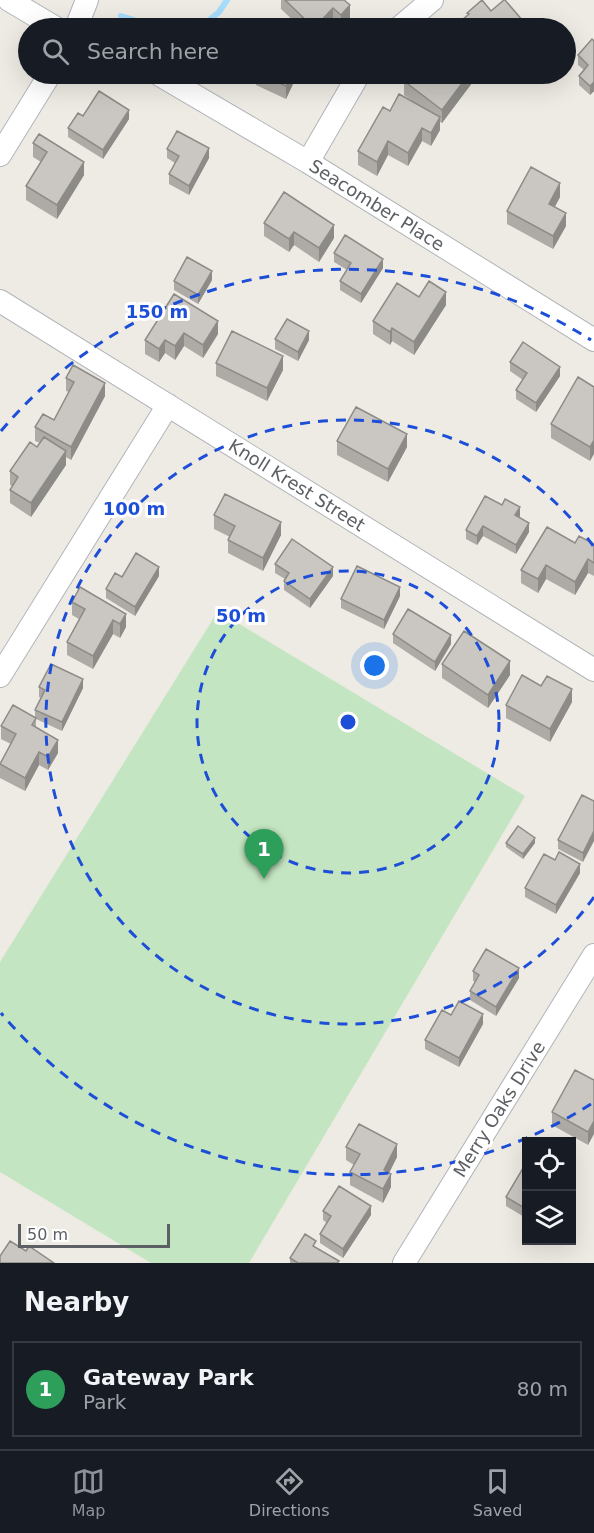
<!DOCTYPE html>
<style>
body{margin:0;font-family:"DejaVu Sans",sans-serif;background:#20242c;color:#f1f3f6}
.controls{position:absolute;right:18px;bottom:18px;display:grid;overflow:hidden;border-radius:0px;box-shadow:0 6px 24px #0002}
.controls button{width:54px;height:54px;display:grid;place-items:center;padding:0;border:0;border-bottom:2px solid #363941;background:#171b24;color:#f1f3f6;font:30px sans-serif}
.scale{position:absolute;left:18px;bottom:15px;width:152px;box-sizing:border-box;padding-left:6px;border:3px solid #5c6064;border-top:0;font-size:16px;line-height:21px;white-space:nowrap;color:#5c6064;-webkit-text-stroke:4px #fff;paint-order:stroke}
.you{position:absolute;left:375px;top:666px;width:21px;height:21px;margin:-15px;border:4px solid #fff;border-radius:50%;background:#1a73e8;box-shadow:0 0 0 9px #1a73e833}
.badge{display:grid;place-items:center;width:39px;height:39px;border-radius:50%;background:#8c9099;color:#fff;font-size:20px;font-weight:700}
.pin{position:absolute;translate:-50% -50px;filter:drop-shadow(0 2px 3px #0008)}
.pin::after{content:'';position:absolute;top:32px;width:21px;height:18px;background:inherit;clip-path:polygon(0 0,100% 0,50% 100%)}
.list{margin:0;padding:0;list-style:none}
h2{display:flex;justify-content:space-between;align-items:center;height:78px;margin:0;padding:0 24px;font-size:26px}
h2 small{font-size:20px;font-weight:400;color:#9ea1a6}
.list li{display:grid;grid-template-columns:39px 1fr auto;gap:18px;align-items:center;box-sizing:border-box;height:96px;margin:0 12px 12px;padding:0 12px;border:2px solid #363941;border-radius:0px}
.list b{display:block;font-size:22px;white-space:nowrap}
.list p{margin:0;font-size:20px;white-space:nowrap;color:#9ea1a6}
.list em{font-size:20px;font-style:normal;color:#9ea1a6}
.icon{flex:none;width:33px;height:33px;fill:none;stroke:currentColor;stroke-width:2;stroke-linecap:round;stroke-linejoin:round}
.map{position:relative;flex:none;width:594px;height:1263px;overflow:hidden}
.search{position:absolute;background:#171b24;box-shadow:0 6px 24px #0002;left:18px;right:18px;top:18px;height:66px;display:flex;align-items:center;gap:15px;box-sizing:border-box;padding:0 21px;border-radius:33px;color:#9ea1a6;font-size:22px}
.sheet{height:186px;background:#171b24}
nav{display:flex;justify-content:space-around;align-items:center;box-sizing:border-box;height:84px;border-top:2px solid #363941;background:#171b24;font-size:16px;color:#9ea1a6}
nav a{display:grid;justify-items:center;gap:3px}
nav .on{color:#8c9099}
.map>svg:first-child{display:block}
.green{fill:#c4e5c1}
.lines{fill:none;stroke-linecap:round;stroke-linejoin:round}
.stream{stroke:#a6dcfc;stroke-width:6}
.minor-casing{stroke:#b1b5b9;stroke-width:24}
.minor{stroke:#fff;stroke-width:22}
.wall{fill:#aeaaa6}
.shaded-wall{fill:#8d8b87}
.building{fill:#cac6c1;stroke:#8d8b87;stroke-width:1.5}
.ring{fill:none;stroke:#1d4ed8;stroke-width:3;stroke-dasharray:10 8}
.labels{text-anchor:middle;dominant-baseline:central;stroke-width:6;stroke-linejoin:round;paint-order:stroke}
.street-label{font-size:18px;fill:#5c6064;stroke:#fff}
.centre{fill:#1d4ed8;stroke:#fff;stroke-width:3}
.ring-label{font-size:18px;text-anchor:middle;font-weight:bold;fill:#1d4ed8;stroke:#fff;stroke-width:6;stroke-linejoin:round;paint-order:stroke}
</style>
<div class="map">
<svg width="594" height="1263" viewBox="0 0 594 1263">
<rect width="100%" height="100%" fill="#eeebe4"/>
<path class="green" d="M218,611L525,796L249,1263H151L0,1172V962Z"/>
<g class="lines">
<path class="stream" d="M121,16L160,28
M200,28L219,12L227,0"/>
<g class="minor-casing">
<path id="minor" d="M9,0L56,28
M76,28L87,0
M399,28L432,0
M158,74L308,162L594,340
M0,155L50,74
M308,162L359,74
M0,301L594,670
M0,676L168,405
M404,1263L594,955"/>
</g>
<use href="#minor" class="minor"/>
</g>
<path class="wall" d="M281,0H344L350,18L341,28L333,21L326,28H301L281,9Z
M594,41V91L590,95L579,85V76L584,70L578,65V55Z
M256,74H293V84L286,99L256,85Z
M475,74V79L442,123L440,122V130L431,146L422,141L408,166L388,155L377,176L358,165V151L390,111L415,103L404,95V81Z
M484,74H497L490,80Z
M129,119L103,159L68,137V128Z
M33,143L84,175L57,219L26,200V186L41,162L33,157Z
M167,149L209,158L189,195L169,184V174L175,163L167,158Z
M560,197L555,207L566,226L553,249L507,224V211Z
M264,223L334,238L319,262L294,245L289,252L264,236Z
M334,253L383,268L361,303L340,290V281L347,270L334,262Z
M212,280L198,304L174,290V281Z
M174,294L218,334L203,358L184,346L175,360L165,353L159,362L145,354V340Z
M419,297L446,305L414,355L392,341L390,345L373,334V321Z
M275,339L309,340L298,361L275,349Z
M510,362L560,376L536,412L516,399V390L523,380L510,371Z
M216,363L283,370L267,401L216,376Z
M66,378L105,396L71,460L66,457V465L31,517L10,503V490L12,486L10,485V471L37,447L40,443L35,441V427L54,420L69,392L66,391Z
M594,387L590,461L551,438V424Z
M337,441L407,447L388,482L337,455Z
M214,515L281,535L263,571L228,553V540L230,537L214,529Z
M520,516L519,517L529,532L516,554L483,536L477,545L466,539V530Z
M575,543L594,544V576L588,573L575,595L546,579L538,593L521,583V570Z
M275,564L333,576L310,608L284,590V581L285,579L275,573Z
M159,576L135,616L106,598V589Z
M400,596L384,629L341,608V599Z
M72,602L126,627L120,638L113,634L93,669L67,655V642L79,619L72,615Z
M393,634L451,644L435,671L393,643Z
M442,664L510,675L488,708L442,678Z
M39,687L83,688L62,731L36,719V727L58,753L48,770L39,765L25,791L0,778V763L11,744L1,739V726L35,718V710L41,698L39,697Z
M572,702L550,742L506,718V705Z
M594,801L583,862L558,849V840Z
M506,843H535L523,859L506,847Z
M555,860L580,873L556,914L525,897V888Z
M473,971L519,978L496,1016L470,1000V991L475,982L473,981Z
M451,1015L483,1024L459,1067L425,1049V1040Z
M594,1080L588,1145L552,1125V1112Z
M346,1147L397,1157L389,1173L391,1187L383,1203L350,1185V1172L354,1165L346,1160Z
M526,1163V1218L506,1206V1197Z
M323,1211L371,1215L343,1258L320,1243V1234L327,1223L323,1220Z
M316,1248L339,1263H290V1258Z"/>
<path class="shaded-wall" d="M350,5V18L341,28V15Z
M333,8V21L326,28H314Z
M292,74H293V84L286,99V86Z
M469,74H475V79L442,123V110Z
M490,74H497L490,80Z
M594,82V91L590,95V86Z
M129,110V119L103,159V150Z
M440,117V130L431,146V133Z
M422,128V141L408,166V153Z
M388,141V155L377,176V162Z
M209,148V158L189,195V186Z
M84,162V175L57,219V205Z
M560,183V197L549,217V204Z
M566,213V226L553,249V236Z
M334,225V238L319,262V248Z
M294,232V245L289,252V239Z
M383,259V268L361,303V294Z
M212,271V280L198,304V295Z
M446,292V305L414,355V342Z
M218,321V334L203,358V345Z
M392,328V341L390,345V332Z
M309,331V340L298,361V352Z
M184,333V346L175,360V346Z
M165,340V353L159,362V349Z
M283,356V370L267,401V388Z
M560,367V376L536,412V403Z
M105,383V396L71,460V447Z
M407,434V447L388,482V469Z
M594,440V454L590,461V447Z
M66,451V465L31,517V503Z
M520,507V516L515,524V515Z
M281,522V535L263,571V558Z
M529,523V532L516,554V545Z
M483,526V536L477,545V536Z
M588,559V573L575,595V582Z
M546,565V579L538,593V579Z
M159,567V576L135,616V607Z
M333,567V576L310,608V599Z
M400,587V596L384,629V620Z
M126,614V627L120,638V624Z
M113,620V634L93,669V656Z
M451,635V644L435,671V662Z
M510,661V675L488,708V695Z
M83,679V688L62,731V722Z
M572,689V702L550,742V729Z
M58,740V753L48,770V757Z
M39,752V765L25,791V778Z
M594,831V841L583,862V853Z
M535,838V843L523,859V854Z
M580,864V873L556,914V905Z
M519,968V978L496,1016V1007Z
M483,1014V1024L459,1067V1058Z
M594,1121V1134L588,1145V1132Z
M397,1144V1157L384,1183V1170Z
M391,1174V1187L383,1203V1189Z
M371,1206V1215L343,1258V1249Z"/>
<path class="building" d="M285,0H344L350,5L341,15L333,8L314,28Z
M482,0L491,11L504,0H505L529,28H458L455,26L469,14L467,13Z
M267,21L283,28H263Z
M592,39L594,41V82L590,86L579,76L588,65L578,55Z
M260,74H292L286,86Z
M410,74H469L442,110L404,81Z
M99,91L129,110L103,150L68,128L78,113L83,116Z
M399,94L440,117L431,133L422,128L408,153L388,141L377,162L358,151L383,107L390,111Z
M177,131L209,148L189,186L169,174L179,156L167,149Z
M39,134L84,162L57,205L26,186L47,152L33,143Z
M531,167L560,183L549,204L566,213L553,236L507,211Z
M284,192L334,225L319,248L294,232L289,239L264,223Z
M345,235L383,259L361,294L340,281L351,263L334,253Z
M187,257L212,271L198,295L174,281Z
M429,281L446,292L414,342L392,328L390,332L373,321L397,283L419,297Z
M174,294L218,321L203,345L184,333L175,346L165,340L159,349L145,340Z
M287,319L309,331L298,352L275,339Z
M232,331L283,356L267,388L216,363Z
M523,342L560,367L536,403L516,390L527,373L510,362Z
M73,365L105,383L71,447L35,427L43,414L54,420L74,382L66,378Z
M578,377L594,387V440L590,447L551,424Z
M356,407L407,434L388,469L337,441Z
M44,437L66,451L31,503L10,490L18,477L10,471L30,442L37,447Z
M225,494L281,522L263,558L228,540L235,526L214,515Z
M485,496L502,505L505,499L520,507L515,515L529,523L516,545L483,526L477,536L466,530Z
M547,527L575,543L579,536L594,544V563L588,559L575,582L546,565L538,579L521,570Z
M292,539L333,567L310,599L284,581L289,573L275,564Z
M136,553L159,567L135,607L106,589L115,573L122,577Z
M357,566L400,587L384,620L341,599Z
M80,587L126,614L120,624L113,620L93,656L67,642L85,609L72,602Z
M408,609L451,635L435,662L393,634Z
M464,631L510,661L488,695L442,664Z
M51,664L83,679L62,722L35,710L45,690L39,687Z
M522,675L541,686L547,676L572,689L550,729L506,705Z
M13,705L36,718L32,725L58,740L48,757L39,752L25,778L0,764L16,734L1,726Z
M582,795L594,801V831L583,853L558,840Z
M518,826L535,838L523,854L506,843Z
M559,852L580,864L556,905L525,888L544,854L555,860Z
M486,949L519,968L496,1007L470,991L479,975L473,971Z
M459,1001L483,1014L459,1058L425,1040L442,1010L451,1015Z
M575,1070L594,1080V1121L588,1132L552,1112Z
M359,1124L397,1144L384,1170L391,1174L383,1189L350,1172L360,1154L346,1147Z
M526,1163V1209L506,1197Z
M339,1186L371,1206L343,1249L320,1234L331,1216L323,1211Z
M305,1234L316,1241L313,1246L339,1261L337,1263H298L290,1258Z
M10,1241L26,1251L29,1246L54,1263H0V1256Z"/>
<g class="ring">
<circle cx="348" cy="722" r="151"/>
<path d="M594 897A302 302 0 1 1 594 547"/>
<path d="M591 1104A453 453 0 0 1 1 1013M1 431A453 453 0 0 1 591 340"/>
</g>
<g class="labels">
<g class="street-label">
<text transform="translate(377 205) rotate(32)">Seacomber Place</text>
<text transform="translate(297 485) rotate(32)">Knoll Krest Street</text>
<text transform="translate(499 1109) rotate(-58)">Merry Oaks Drive</text>
</g>
</g>
<circle cx="348" cy="722" r="9" class="centre"/>
<g class="ring-label">
<text x="157" y="318">150 m</text>
<text x="134" y="515">100 m</text>
<text x="241" y="622">50 m</text>
</g>
</svg>
<div class="controls">
<button><svg class="icon" aria-label="locate" viewBox="0 0 24 24"><circle cx="12" cy="12" r="6"/><path d="M12 2v4M12 18v4M2 12h4M18 12h4"/></svg></button>
<button><svg class="icon" aria-label="layers" viewBox="0 0 24 24"><path d="M12 4l9 5-9 5-9-5zM3 14l9 5 9-5"/></svg></button>
</div>
<div class="scale">50 m</div>
<div class="you"></div>
<div class="pin badge" style="left:264px;top:879px;background:#2e9e5b">1</div>
<div class="search"><svg class="icon" aria-label="search" viewBox="0 0 24 24"><circle cx="10" cy="10" r="6"/><path d="M15 15l6 6"/></svg>Search here</div>
</div>
<section class="sheet">
<h2>Nearby<small></small></h2>
<ul class="list">
<li><span class="badge" style="background:#2e9e5b">1</span><div><b>Gateway Park</b><p>Park</p></div><em>80 m</em></li>
</ul>
</section>
<nav>
<a class="on"><svg class="icon" aria-label="map" viewBox="0 0 24 24"><path d="M3 6l6-2 6 2 6-2v14l-6 2-6-2-6 2zM9 4v14M15 6v14"/></svg>Map</a>
<a><svg class="icon" aria-label="directions" viewBox="0 0 24 24"><path d="M12 3l9 9-9 9-9-9zM9 14v-3h6M13 9l2 2-2 2"/></svg>Directions</a>
<a><svg class="icon" aria-label="saved" viewBox="0 0 24 24"><path d="M7 4h10v16l-5-4-5 4z"/></svg>Saved</a>
</nav>
